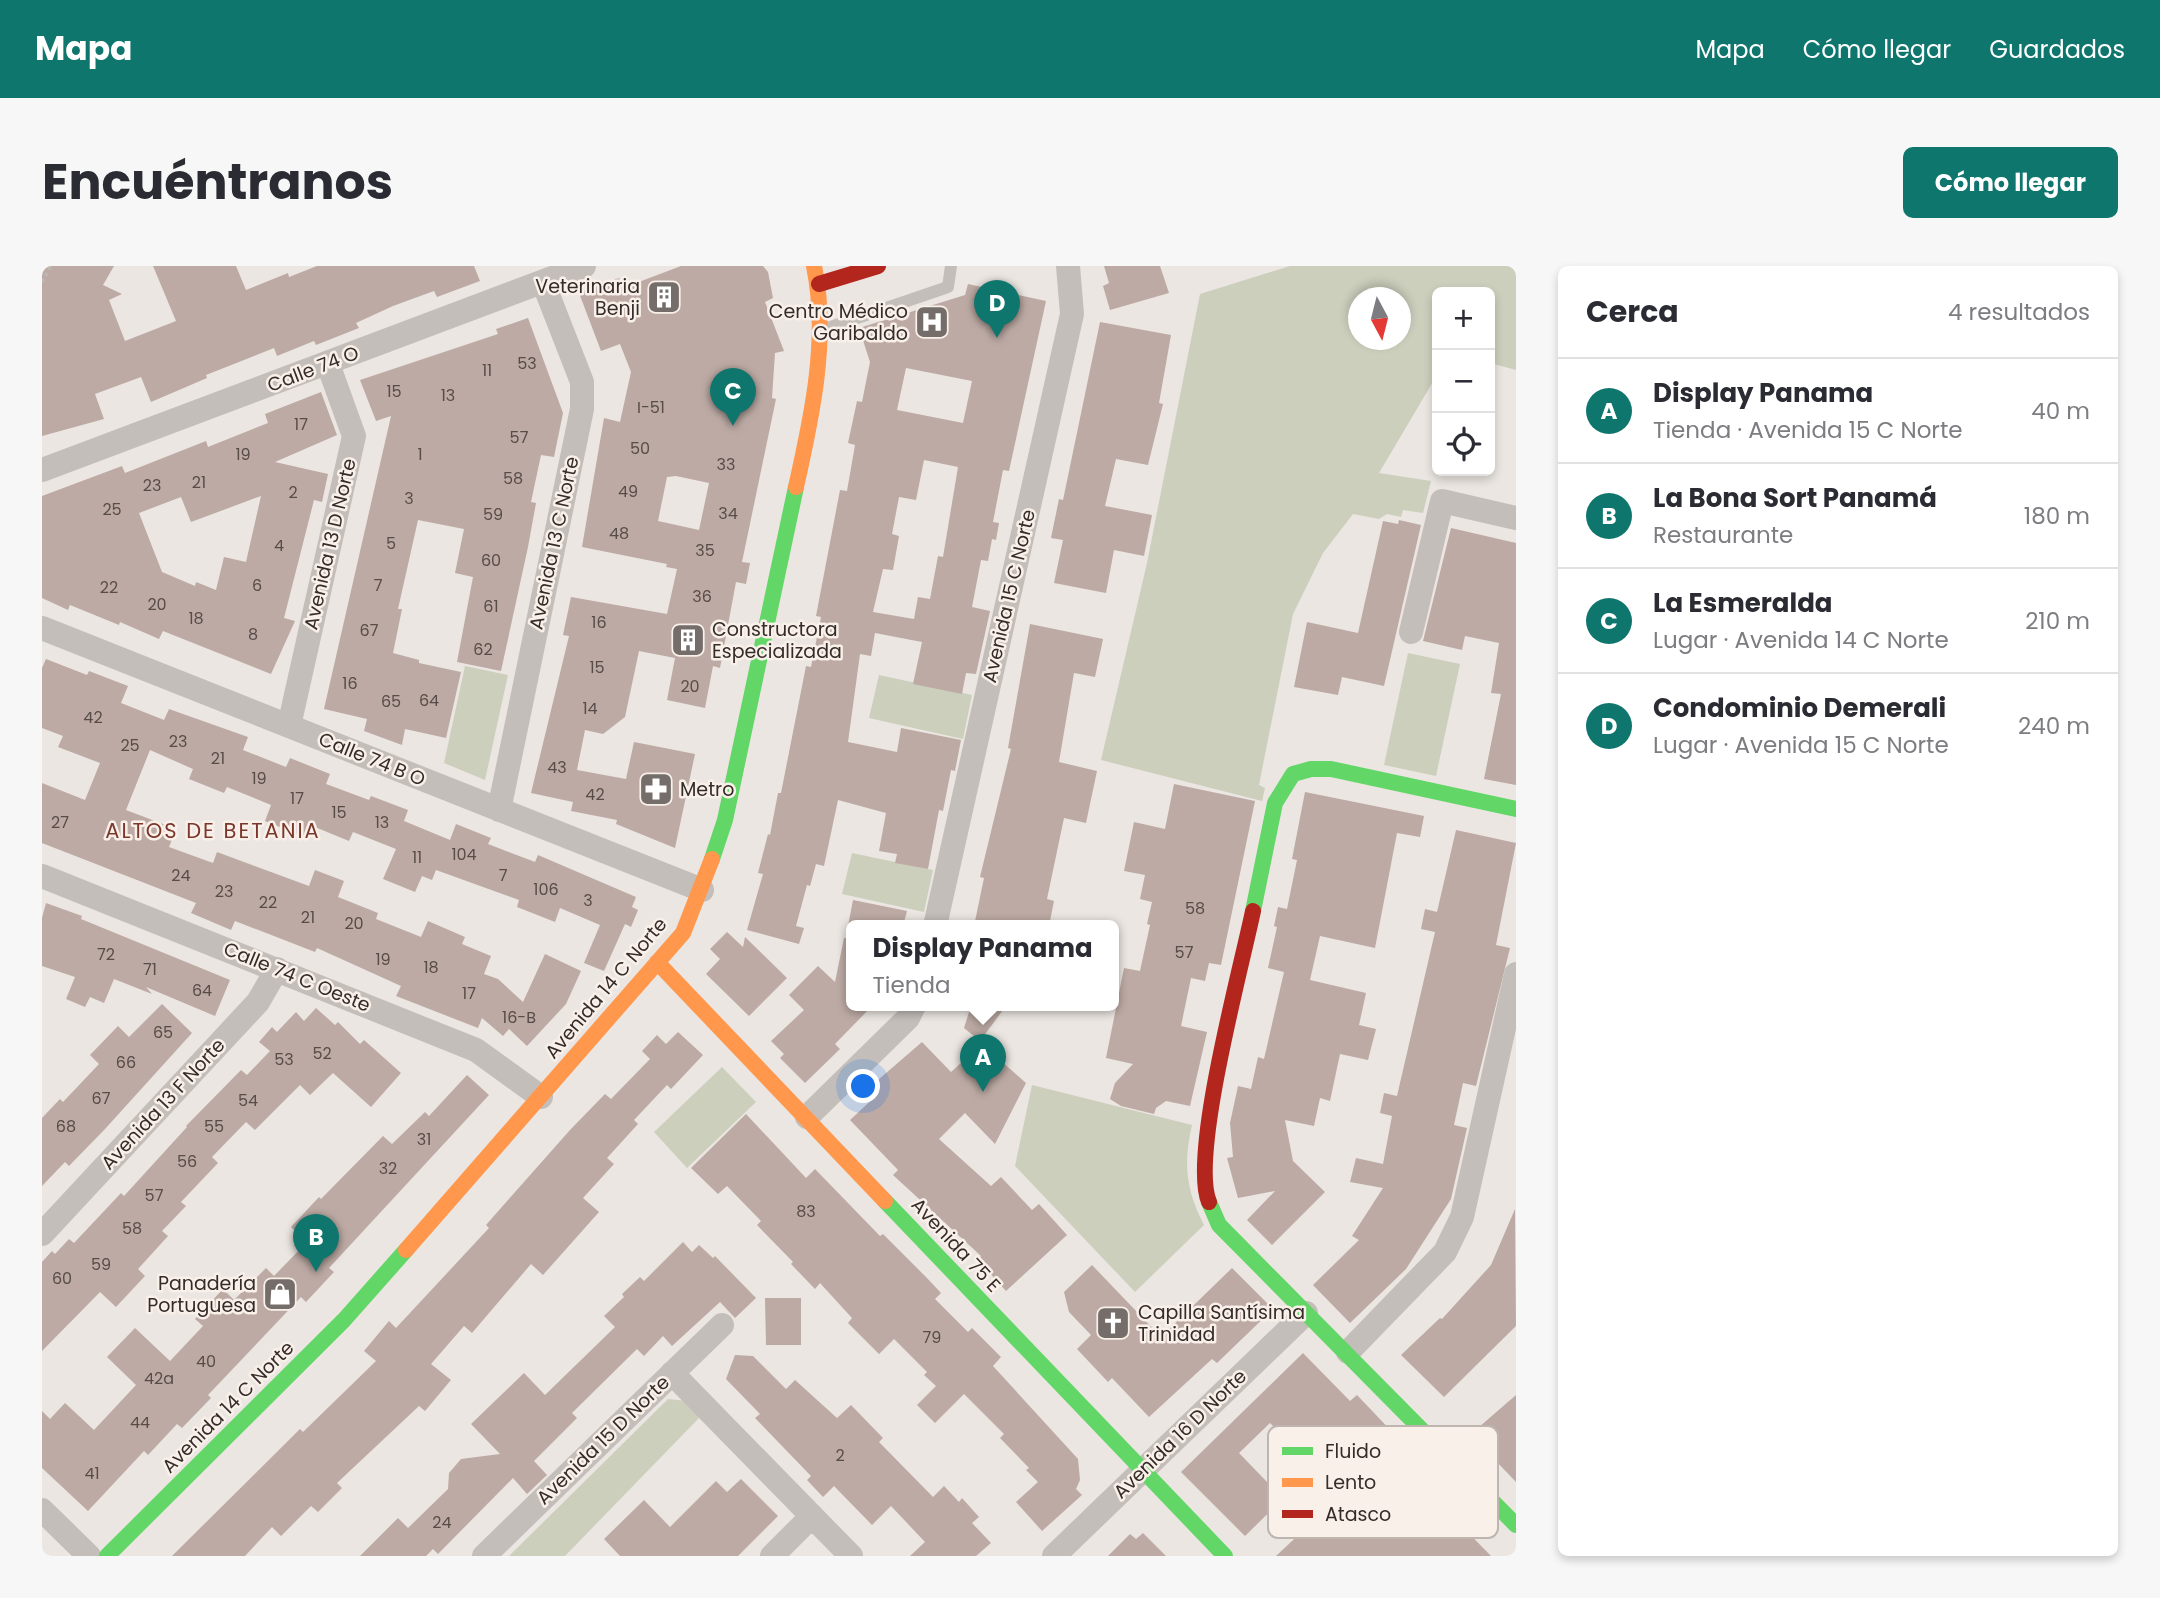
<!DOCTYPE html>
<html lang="es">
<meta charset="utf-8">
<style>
body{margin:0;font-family:Poppins,sans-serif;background:#f7f7f7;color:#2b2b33}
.controls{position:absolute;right:21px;top:21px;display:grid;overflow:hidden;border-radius:10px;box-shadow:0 4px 10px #0003}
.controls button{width:63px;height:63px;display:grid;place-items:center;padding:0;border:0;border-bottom:2px solid #e1e1e2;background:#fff;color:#2b2b33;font:35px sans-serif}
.compass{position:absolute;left:1306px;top:21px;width:63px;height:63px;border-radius:50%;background:#fff;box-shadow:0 4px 10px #0003;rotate:173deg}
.you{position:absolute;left:822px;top:821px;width:24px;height:24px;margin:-18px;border:5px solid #fff;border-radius:50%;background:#1a73e8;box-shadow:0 0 0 10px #1a73e833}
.badge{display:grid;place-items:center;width:46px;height:46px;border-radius:50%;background:#0f766e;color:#fff;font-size:23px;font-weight:700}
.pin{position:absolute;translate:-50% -58px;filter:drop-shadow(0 2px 4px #0008)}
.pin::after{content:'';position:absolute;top:37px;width:24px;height:21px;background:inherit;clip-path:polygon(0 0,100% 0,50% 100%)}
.popup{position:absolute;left:804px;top:654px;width:273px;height:91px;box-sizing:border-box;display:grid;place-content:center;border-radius:10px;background:#fff;filter:drop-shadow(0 2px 5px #0005);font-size:23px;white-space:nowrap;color:#7c7c81}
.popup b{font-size:26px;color:#2b2b33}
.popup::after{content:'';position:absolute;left:50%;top:100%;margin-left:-14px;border:14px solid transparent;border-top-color:#fff}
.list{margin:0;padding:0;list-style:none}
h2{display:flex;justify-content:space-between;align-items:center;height:91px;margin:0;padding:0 28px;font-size:30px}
h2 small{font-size:23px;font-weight:400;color:#7c7c81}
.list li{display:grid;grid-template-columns:46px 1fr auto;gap:21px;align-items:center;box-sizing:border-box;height:105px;padding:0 28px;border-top:2px solid #e1e1e2}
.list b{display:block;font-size:26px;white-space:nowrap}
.list p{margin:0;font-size:23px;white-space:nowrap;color:#7c7c81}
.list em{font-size:23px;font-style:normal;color:#7c7c81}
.icon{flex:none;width:38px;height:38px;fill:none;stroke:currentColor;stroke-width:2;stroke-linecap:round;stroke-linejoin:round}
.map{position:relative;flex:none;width:1474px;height:1290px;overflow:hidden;border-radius:10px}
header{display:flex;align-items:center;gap:42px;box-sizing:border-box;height:98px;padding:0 35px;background:#0f766e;color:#fff}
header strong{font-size:33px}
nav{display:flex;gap:38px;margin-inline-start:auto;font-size:24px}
.intro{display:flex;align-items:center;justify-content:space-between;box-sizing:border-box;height:168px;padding:0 42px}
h1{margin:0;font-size:49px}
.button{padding:18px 32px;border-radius:10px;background:#0f766e;color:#fff;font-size:24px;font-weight:700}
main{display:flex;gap:42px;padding:0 42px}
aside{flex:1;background:#fff;border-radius:10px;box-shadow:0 4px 10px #0003}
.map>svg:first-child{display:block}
.green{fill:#cdcfbd;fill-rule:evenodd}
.building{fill:#bdaaa4;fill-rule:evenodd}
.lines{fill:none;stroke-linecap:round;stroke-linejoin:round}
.path{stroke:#bdb7b3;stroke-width:3.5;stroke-dasharray:3.5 3.5;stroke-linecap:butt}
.lane{stroke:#c4beba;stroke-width:12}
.street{stroke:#c4beba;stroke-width:24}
.fast{stroke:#63d668;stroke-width:16}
.slow{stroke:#ff974d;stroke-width:16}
.jam{stroke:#b3261e;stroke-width:16}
.labels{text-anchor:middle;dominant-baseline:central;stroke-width:5;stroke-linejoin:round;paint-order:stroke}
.number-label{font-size:16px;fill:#574c48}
.poi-label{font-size:19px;fill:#352c29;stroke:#f8f0e9;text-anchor:end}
.street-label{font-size:19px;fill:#352c29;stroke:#f8f0e9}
.neighbourhood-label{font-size:21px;letter-spacing:2px;fill:#7b372b;stroke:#f8f0e9}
.key{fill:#f8f0e9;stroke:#beb5af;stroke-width:2}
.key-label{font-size:19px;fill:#352c29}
</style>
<header>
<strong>Mapa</strong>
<nav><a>Mapa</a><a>Cómo llegar</a><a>Guardados</a></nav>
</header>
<div class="intro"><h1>Encuéntranos</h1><a class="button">Cómo llegar</a></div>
<main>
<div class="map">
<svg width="1474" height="1290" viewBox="0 0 1474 1290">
<rect width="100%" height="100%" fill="#ebe6e1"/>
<path class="green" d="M1248,0H1474V104L1448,97V26H1395V109L1337,207L1389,215L1381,247L1361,244L1359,251L1345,248L1337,253L1311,248L1281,287L1251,348L1217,519L1223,522L1220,535L1059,494L1105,297L1158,28ZM1316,32H1358V74H1316Z
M1366,387L1418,398L1394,510L1342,499Z
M423,400L466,409L443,514L402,497Z
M837,409L930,429L921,473L827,452Z
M810,587L891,604L882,646L800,628Z
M680,801L714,836L645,902L612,866Z
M990,819L1150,859C1141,898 1144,924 1162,959L1093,1026L973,900Z
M626,1133L645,1135L658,1151L523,1290H467Z"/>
<path class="building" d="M0,0H72L61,19L80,28L67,34L83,75L134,55L111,0H194L204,24L246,7L247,11L275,0H432L438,15L395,31L392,25L351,40L314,57L317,62L274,79L272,75L235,90L232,82L164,109L165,112L109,136L99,111L53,128L62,153L0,170Z
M639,0H721L726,6L731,32L723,36L742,85L733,87L730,132L734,133L700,296L708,297L704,318L694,316L678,402L671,400L663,442L625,434L633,392L597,385L583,451L561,468L543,464L535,504L584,513L592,476L653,488L633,582L574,558L575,554L529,545L531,536L489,527L527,370L521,369L529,331L625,348L635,303L624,301L625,298L540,281L562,152L578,156L589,106L578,78L559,85L537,27L577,12L581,22ZM634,210L667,217L657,264L616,255L625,211Z
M1062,0H1118L1127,27L1068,44L1061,20L1067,17Z
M926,18L1004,35L967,205L961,204L951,256L957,257L954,274L950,273L946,295L939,294L930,341L948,345L934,408L924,407L920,428L871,418L880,376L833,367L829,390L818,388L806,476L855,486L859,462L919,474L913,505L909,504L901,545L897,544L886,603L853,597L855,588L837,585L844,547L796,534L782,600L774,598L768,620L765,619L754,660L762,662L757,678L705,664L721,608L716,607L726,568L728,569L736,527H739L764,400L769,401L779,351L774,350L798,224L805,225L813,179L806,177L815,135L820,136L828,96L817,62L923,29ZM864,102L930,115L921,157L855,144ZM882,194L916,201L901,291L896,290L888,333L876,331L872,353L831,346L841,303L851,304L857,270L850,268L857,231L874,234Z
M486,52L521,147L512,191L499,189L489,236L494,237L486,281L459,405L415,396L431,311L413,307L422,263L376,254L356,343H360L351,387L377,394V397L419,406L404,472L363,463L360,479L322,465L325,453L282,443L349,150L334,155L318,114L456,68L454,63Z
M1058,56L1129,69L1117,137L1121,138L1106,199L1074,193L1063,240L1110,249L1102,290L1072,284L1064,327L1012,317L1021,274L1009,272L1017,233L1021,234Z
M279,126L295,169L233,196L286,208L280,236L272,234L242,352L253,355L229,408L121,365L117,373L78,356L77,359L28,339L26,344L0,332V230L80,200L83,207L164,175L166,181L226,157L223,148ZM219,230L204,296L182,291L174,324L154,316L153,320L120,306L97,247L139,231L149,256Z
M1357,254L1379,259L1342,420L1300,411L1296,429L1252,421L1265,356L1316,367L1341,255L1356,258Z
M1409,262L1474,277V519L1442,513L1459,428L1449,427L1457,377L1423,370L1420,384L1381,375Z
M988,358L1061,373L1053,411L1032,407L1017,496L1055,505L1044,557L1022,552L1005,633L1012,635L1007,660H932L942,612L938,611L969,483L966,482Z
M4,393L45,409L47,405L86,420L79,437L122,454L127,443L206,471L201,484L244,501L248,492L288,508L284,518L327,534L329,530L366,544L362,555L408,574L414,558L449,572L446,578L493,596L496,589L594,631L590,641L596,644L589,661L583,658L562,705L542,697L558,659L518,642L513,656L475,641L477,634L394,604L390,614L380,610L373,626L341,613L354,583L311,566L307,575L268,559L263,571L223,555L229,539L185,521L182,527L147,513L151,503L108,484L84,544L134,563L127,581L171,597L175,586L267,620L273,604L302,615L296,631L336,647L334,653L379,671L386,655L423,671L420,678L449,690L442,708L456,713L481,736L503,688L539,705L524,738L485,780L467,763L461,770L440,752L436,762L354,730L359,720L275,682L273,686L193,655L189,664L149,647L154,637L0,577V517L43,534L58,497L16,481L21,470L0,462V402Z
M1132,518L1213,535L1179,699L1167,697L1163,715L1149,712L1139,760L1165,766L1148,840L1124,835L1114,842L1112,848L1079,840L1068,833L1073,817L1091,798L1064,792L1082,702L1098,705L1108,659L1105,658L1110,636L1098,633L1103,609L1082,605L1092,556L1123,563Z
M1263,526L1382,550L1378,571L1355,567L1333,682L1278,670L1268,714L1324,727L1317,759L1334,763L1326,794L1298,788L1288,835L1278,832L1272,860L1243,854L1251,895L1283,926L1230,979L1205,954L1233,925L1196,932L1185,892L1191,891L1188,857L1196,820L1209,823L1216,791L1222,793L1242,706L1226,702L1235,661L1232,660L1236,641L1245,643L1255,594L1250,593Z
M1414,564L1474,577L1454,679L1468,682L1434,820L1421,817L1412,859L1425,862L1409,933L1364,1003L1308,1057L1271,1019L1317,974L1310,970L1341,922L1308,916L1314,892L1341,898L1350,850L1338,847L1342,827L1355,830L1393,666L1379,663L1383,643L1395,646Z
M811,634L865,645L861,660H806Z
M4,637L40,650L39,653L188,714L173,750L104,721L110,728L72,713L62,737L48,731L43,741L24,733L33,711L0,700V652Z
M685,666L701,681L703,671L745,712L707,750L664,708L678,693L668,683Z
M802,672L810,673V740H830L793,778L798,783L763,817L738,792L742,788L729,775L762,744L747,729L776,700L793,716Z
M120,738L150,767L63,863L27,900L23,896L0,920V852L18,833L21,836L57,798L48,789L76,760L87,771Z
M929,740H964L938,775L922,762Z
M274,742L293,759L296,756L318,778L322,774L359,807L329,841L291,807L268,829L258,819L213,864L204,856L170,891L176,897L139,936L144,940L120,965L126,970L96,1003L103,1010L74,1041L58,1026L0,1085V996L10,985L13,988L27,973L32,977L79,927L82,930L145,861L144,860L199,804L205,809L228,785L217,776L230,761L235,766L254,746L262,755Z
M636,766L661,789L629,823L625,819L592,854L596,858L565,892L572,898L541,932L557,946L501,1009L489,998L430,1067L422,1060L389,1098L409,1114L383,1145L377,1140L295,1217L300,1222L276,1246L269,1240L239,1270L230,1261L203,1290H130L258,1163L261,1166L334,1095L322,1085L347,1055L354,1062L447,962L444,959L528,864L563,828L569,833L608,793L600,785L615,769L624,778Z
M880,776L909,806L940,778L984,817L953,878L923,847L897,873L949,920L959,911L990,944L997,938L1025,969L964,1025L936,994L939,990L851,909L856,904L808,854L836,828L829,820Z
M425,809L447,829L287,1002L292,1006L264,1036L259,1031L166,1129L169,1132L140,1162L135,1158L106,1189L102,1185L46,1245L0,1202V1145L8,1153L23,1137L52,1164L94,1119L65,1091L93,1062L128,1095L161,1060L153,1053L181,1023L192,1034L224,1002L232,1010L265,976L249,961L277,931L279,933L341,870L350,878L383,846L387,850Z
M704,848L764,912L773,903L838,970L841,968L884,1011L899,1027L893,1033L926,1066L930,1062L959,1091L951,1100L1036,1193L1038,1214L1034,1223L1040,1229L1000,1265L974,1236L996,1216L984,1204L987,1202L958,1172L962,1168L922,1128L893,1157L875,1139L894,1120L882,1109L885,1106L852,1073L837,1088L806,1057L810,1052L778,1017L773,1023L749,998L751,996L715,959L719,955L685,920L676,928L649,902Z
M1473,943L1474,1060L1402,1131L1359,1089L1398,1052L1400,1053L1449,999Z
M641,976L650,986L657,979L671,992L673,990L714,1032L693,1052L678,1036L630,1080L621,1070L602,1090L595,1083L530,1147L535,1152L492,1195L505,1209L485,1228L471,1212L396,1288L391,1283L384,1290H318L356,1252L366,1262L406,1223L407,1207L419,1193L458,1188L429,1158L482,1107L503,1129L573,1061L562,1050L582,1031L580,1028L598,1011L602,1015Z
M1050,999L1119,1071L1190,1002L1231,1043L1175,1097L1170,1093L1107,1151L1070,1112L1066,1116L1035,1083L1049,1069L1027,1046L1022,1026Z
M723,1032H759V1079H724Z
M1261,1087L1308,1135L1315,1129L1414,1233L1403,1243L1449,1290H1234L1296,1232L1270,1204L1203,1270L1139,1206ZM1228,1157L1257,1186L1226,1217L1197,1187Z
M693,1089L711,1090L744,1123L753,1114L795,1152L809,1139L841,1172L837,1176L891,1231L902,1220L917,1236L920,1232L937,1251L930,1257L949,1277L934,1290H868L883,1276L849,1240L830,1259L792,1220L781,1231L765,1214L769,1210L713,1152L718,1148L684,1113Z
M1474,1129V1216L1452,1193L1446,1198L1435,1186L1441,1181L1429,1168Z
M699,1213L736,1250L696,1290H578L562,1273L602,1234L628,1261L674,1215L685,1226Z
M1101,1267L1124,1290H1066L1088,1268L1094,1273Z"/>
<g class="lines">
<path class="path" d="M0,16L9,0"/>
<path class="lane" d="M780,64L906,21L909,0"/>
<path class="street" d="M0,204L542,0
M0,362L660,624
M1369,366L1400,235L1474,252
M247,460L312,170L286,98
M457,544L540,143V116L501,16
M0,610L434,784L499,831
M893,660L1030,48L1026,0
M765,851L866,752L872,740
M0,968L216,736L235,703
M1306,1086L1403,986L1420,951L1474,708
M630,1107L809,1290
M0,1244L47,1290
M442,1290L680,1059
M730,1290L770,1250
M1012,1290L1264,1047"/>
<path class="fast" d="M670,593L683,554L754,221
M1211,645L1233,537L1251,508L1269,503H1289L1474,543
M843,935L1183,1290
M1167,936L1177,959L1474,1259
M65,1290L302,1054L364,984"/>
<path class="slow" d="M754,221C770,150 787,72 772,0
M615,696L843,935
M364,984L641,667L670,593"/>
<path class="jam" d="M777,18L836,0
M1167,936C1148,890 1199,703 1211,645"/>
</g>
<defs>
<g id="building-square" transform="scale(1.75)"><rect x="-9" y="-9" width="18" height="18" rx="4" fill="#756d69" stroke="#f8f0e9"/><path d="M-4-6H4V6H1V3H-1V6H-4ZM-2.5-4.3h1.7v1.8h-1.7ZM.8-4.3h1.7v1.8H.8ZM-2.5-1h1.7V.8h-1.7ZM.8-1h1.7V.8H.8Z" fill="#fff"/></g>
<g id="hospital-square" transform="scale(1.75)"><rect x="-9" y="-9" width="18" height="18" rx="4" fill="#756d69" stroke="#f8f0e9"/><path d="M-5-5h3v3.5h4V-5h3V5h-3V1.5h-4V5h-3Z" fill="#fff"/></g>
<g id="pharmacy-square" transform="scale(1.75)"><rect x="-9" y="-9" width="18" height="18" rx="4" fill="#756d69" stroke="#f8f0e9"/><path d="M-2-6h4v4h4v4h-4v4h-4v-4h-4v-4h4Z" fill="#fff"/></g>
<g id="shop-square" transform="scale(1.75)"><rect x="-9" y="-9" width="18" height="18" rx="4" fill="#756d69" stroke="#f8f0e9"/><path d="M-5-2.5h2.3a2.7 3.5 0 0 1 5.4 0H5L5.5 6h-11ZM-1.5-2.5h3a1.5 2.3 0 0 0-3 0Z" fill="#fff"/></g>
<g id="church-square" transform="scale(1.75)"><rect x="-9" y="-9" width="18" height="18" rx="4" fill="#756d69" stroke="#f8f0e9"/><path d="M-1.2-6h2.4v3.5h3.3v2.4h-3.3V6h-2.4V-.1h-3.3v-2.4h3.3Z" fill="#fff"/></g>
</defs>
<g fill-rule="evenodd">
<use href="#building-square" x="622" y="31"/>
<use href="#hospital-square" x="890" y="56"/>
<use href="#building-square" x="646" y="374"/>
<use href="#pharmacy-square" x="614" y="523"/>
<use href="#shop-square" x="238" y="1028"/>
<use href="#church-square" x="1071" y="1057"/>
</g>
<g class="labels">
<g class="number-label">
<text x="485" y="97">53</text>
<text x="445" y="104">11</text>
<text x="352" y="125">15</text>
<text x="406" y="129">13</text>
<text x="609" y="141">I-51</text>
<text x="259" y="158">17</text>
<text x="477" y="171">57</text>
<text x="598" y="182">50</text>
<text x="201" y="188">19</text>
<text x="378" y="188">1</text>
<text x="684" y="198">33</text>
<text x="471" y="212">58</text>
<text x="157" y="216">21</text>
<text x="110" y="219">23</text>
<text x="586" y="225">49</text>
<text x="251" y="226">2</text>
<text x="367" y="232">3</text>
<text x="70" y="243">25</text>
<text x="686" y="247">34</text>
<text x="451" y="248">59</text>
<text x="577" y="267">48</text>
<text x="349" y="277">5</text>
<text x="237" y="279">4</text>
<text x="663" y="284">35</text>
<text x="449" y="294">60</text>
<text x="215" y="319">6</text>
<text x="336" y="319">7</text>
<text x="67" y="321">22</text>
<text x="660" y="330">36</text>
<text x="115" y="338">20</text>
<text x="449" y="340">61</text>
<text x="154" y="352">18</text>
<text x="557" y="356">16</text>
<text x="327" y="364">67</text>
<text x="211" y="368">8</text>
<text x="441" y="383">62</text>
<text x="555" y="401">15</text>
<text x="308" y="417">16</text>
<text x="648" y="420">20</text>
<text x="387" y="434">64</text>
<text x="349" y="435">65</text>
<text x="548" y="442">14</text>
<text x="51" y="451">42</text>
<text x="136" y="475">23</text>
<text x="88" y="479">25</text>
<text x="176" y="492">21</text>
<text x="515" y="501">43</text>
<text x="217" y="512">19</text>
<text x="553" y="528">42</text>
<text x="255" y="532">17</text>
<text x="297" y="546">15</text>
<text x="18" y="556">27</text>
<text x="340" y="556">13</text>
<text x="422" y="588">104</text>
<text x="375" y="591">11</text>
<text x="139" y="609">24</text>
<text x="461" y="609">7</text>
<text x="504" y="623">106</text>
<text x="182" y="625">23</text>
<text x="546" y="634">3</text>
<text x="226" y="636">22</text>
<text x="1153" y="642">58</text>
<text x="266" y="651">21</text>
<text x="312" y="657">20</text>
<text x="1142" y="686">57</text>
<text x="64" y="688">72</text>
<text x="341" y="693">19</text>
<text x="389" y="701">18</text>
<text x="108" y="703">71</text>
<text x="160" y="724">64</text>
<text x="427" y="727">17</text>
<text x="477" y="751">16-B</text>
<text x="121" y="766">65</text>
<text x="280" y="787">52</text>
<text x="242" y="793">53</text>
<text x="84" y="796">66</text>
<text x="59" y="832">67</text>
<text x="206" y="834">54</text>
<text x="24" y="860">68</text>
<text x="172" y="860">55</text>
<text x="382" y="873">31</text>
<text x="145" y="895">56</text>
<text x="346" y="902">32</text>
<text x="112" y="929">57</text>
<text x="764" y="945">83</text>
<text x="90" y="962">58</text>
<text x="59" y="998">59</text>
<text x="20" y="1012">60</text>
<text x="890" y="1071">79</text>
<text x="164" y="1095">40</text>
<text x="117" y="1112">42a</text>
<text x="98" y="1156">44</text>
<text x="798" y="1189">2</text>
<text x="50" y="1207">41</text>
<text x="400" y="1256">24</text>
</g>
<g class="poi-label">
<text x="598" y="20">Veterinaria<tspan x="598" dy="22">Benji</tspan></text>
<text x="866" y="45">Centro Médico<tspan x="866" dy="22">Garibaldo</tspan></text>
<text x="670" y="363" text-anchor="start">Constructora<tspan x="670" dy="22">Especializada</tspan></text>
<text x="638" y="523" text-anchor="start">Metro</text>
<text x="214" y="1017">Panadería<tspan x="214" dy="22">Portuguesa</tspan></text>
<text x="1096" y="1046" text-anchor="start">Capilla Santísima<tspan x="1096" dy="22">Trinidad</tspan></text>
</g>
<g class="street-label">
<text transform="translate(271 103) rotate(-21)">Calle 74 O</text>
<text transform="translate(512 277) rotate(-78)">Avenida 13 C Norte</text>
<text transform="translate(288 278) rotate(-77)">Avenida 13 D Norte</text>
<text transform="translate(967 330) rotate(-77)">Avenida 15 C Norte</text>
<text transform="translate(330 493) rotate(22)">Calle 74 B O</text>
<text transform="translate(255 711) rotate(22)">Calle 74 C Oeste</text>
<text transform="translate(564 722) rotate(-50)">Avenida 14 C Norte</text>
<text transform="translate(121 838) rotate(-47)">Avenida 13 F Norte</text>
<text transform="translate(914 979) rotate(47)">Avenida 75 E</text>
<text transform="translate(186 1141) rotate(-45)">Avenida 14 C Norte</text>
<text transform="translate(1138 1168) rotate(-44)">Avenida 16 D Norte</text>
<text transform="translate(561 1174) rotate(-44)">Avenida 15 D Norte</text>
</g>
<g class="neighbourhood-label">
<text x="171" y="564">ALTOS DE BETANIA</text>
</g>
</g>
<rect x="1226" y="1160" width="230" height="112" rx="10" class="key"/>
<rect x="1240" y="1181" width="31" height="8" fill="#63d668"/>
<rect x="1240" y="1212" width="31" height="9" fill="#ff974d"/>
<rect x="1240" y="1244" width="31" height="8" fill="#b3261e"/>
<g class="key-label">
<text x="1283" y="1192">Fluido</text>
<text x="1283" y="1223">Lento</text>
<text x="1283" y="1255">Atasco</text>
</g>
</svg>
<div class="controls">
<button>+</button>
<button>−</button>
<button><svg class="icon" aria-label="locate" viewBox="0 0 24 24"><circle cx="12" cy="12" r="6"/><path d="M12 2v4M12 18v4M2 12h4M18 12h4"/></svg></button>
</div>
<svg class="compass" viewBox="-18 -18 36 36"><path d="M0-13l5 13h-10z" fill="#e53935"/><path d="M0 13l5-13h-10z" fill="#7c7c81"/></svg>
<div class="you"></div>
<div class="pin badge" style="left:941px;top:826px">A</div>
<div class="popup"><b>Display Panama</b>Tienda</div>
<div class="pin badge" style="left:274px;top:1006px">B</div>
<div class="pin badge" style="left:691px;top:160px">C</div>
<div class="pin badge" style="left:955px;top:72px">D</div>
</div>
<aside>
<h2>Cerca<small>4 resultados</small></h2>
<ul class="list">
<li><span class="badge">A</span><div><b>Display Panama</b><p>Tienda · Avenida 15 C Norte</p></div><em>40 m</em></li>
<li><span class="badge">B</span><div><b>La Bona Sort Panamá</b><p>Restaurante</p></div><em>180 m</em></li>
<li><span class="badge">C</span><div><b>La Esmeralda</b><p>Lugar · Avenida 14 C Norte</p></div><em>210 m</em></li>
<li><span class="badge">D</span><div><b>Condominio Demerali</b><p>Lugar · Avenida 15 C Norte</p></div><em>240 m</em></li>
</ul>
</aside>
</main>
